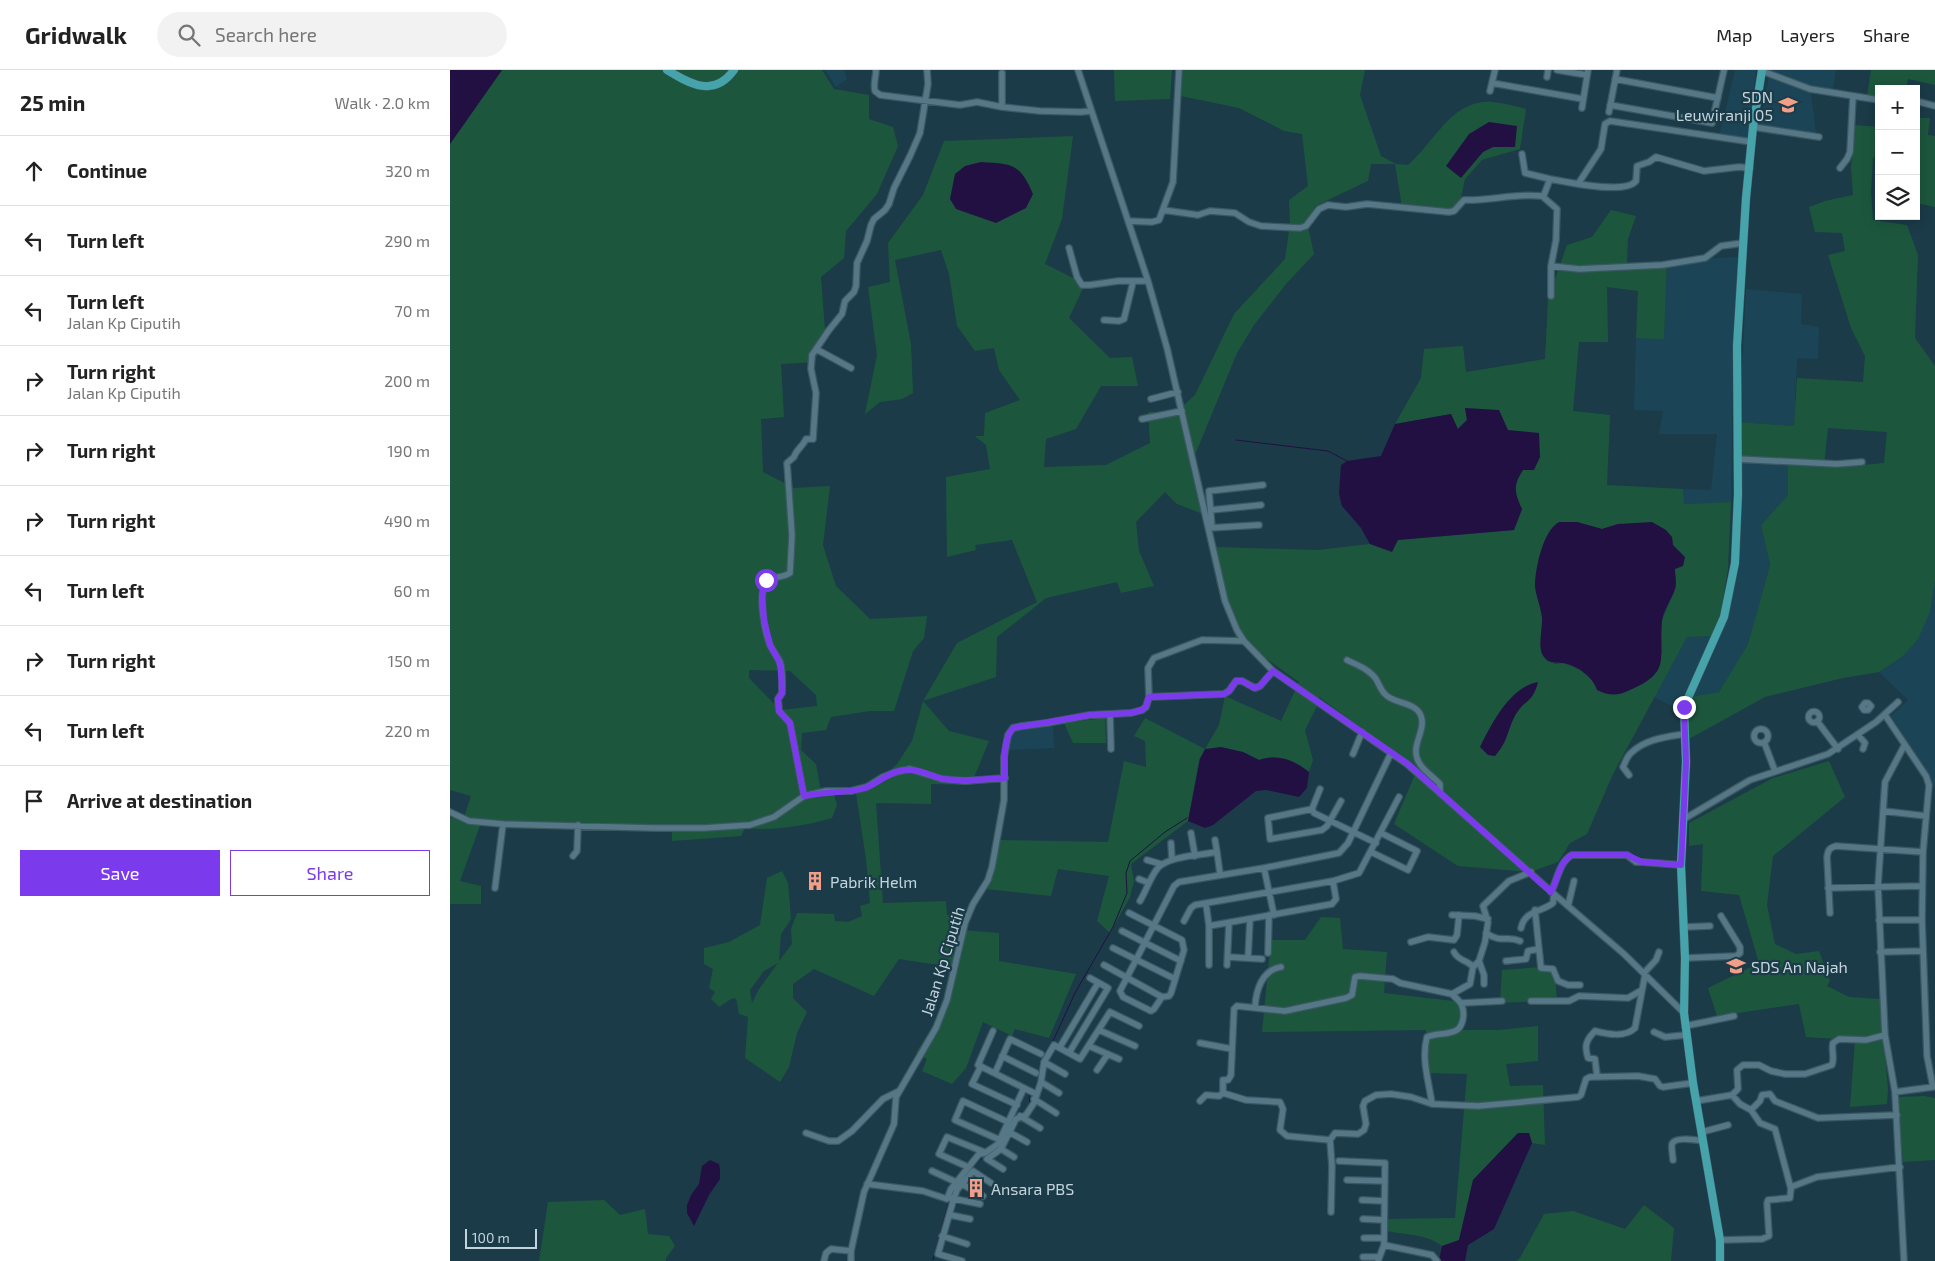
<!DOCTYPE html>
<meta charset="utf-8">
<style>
body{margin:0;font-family:"Exo 2",sans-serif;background:#f2f2f2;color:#222}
.controls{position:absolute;right:15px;top:15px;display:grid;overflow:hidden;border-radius:0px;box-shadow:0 2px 12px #0003}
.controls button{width:45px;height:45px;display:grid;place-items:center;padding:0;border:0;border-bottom:1px solid #e0e0e0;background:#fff;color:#222;font:25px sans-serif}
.scale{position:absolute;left:15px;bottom:12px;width:72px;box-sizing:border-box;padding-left:5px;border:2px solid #c3d4dd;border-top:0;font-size:14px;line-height:18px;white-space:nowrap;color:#c3d4dd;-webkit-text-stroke:4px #1b3b48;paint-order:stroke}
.stop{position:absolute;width:15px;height:15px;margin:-11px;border:4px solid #7c3aed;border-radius:50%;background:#fff}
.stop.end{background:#7c3aed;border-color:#fff;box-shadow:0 1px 5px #0008}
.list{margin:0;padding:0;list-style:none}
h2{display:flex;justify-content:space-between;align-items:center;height:65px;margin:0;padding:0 20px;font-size:21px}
h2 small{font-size:16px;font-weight:400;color:#767676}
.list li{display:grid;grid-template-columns:32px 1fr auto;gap:15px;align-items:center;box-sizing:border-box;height:70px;padding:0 20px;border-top:1px solid #e0e0e0}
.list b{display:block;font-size:19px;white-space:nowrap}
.list p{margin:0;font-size:16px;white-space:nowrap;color:#767676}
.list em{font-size:16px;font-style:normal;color:#767676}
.actions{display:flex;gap:10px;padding:15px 20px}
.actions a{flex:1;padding:11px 0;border:1px solid #7c3aed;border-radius:0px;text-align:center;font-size:18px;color:#7c3aed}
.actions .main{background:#7c3aed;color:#fff}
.icon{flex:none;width:28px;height:28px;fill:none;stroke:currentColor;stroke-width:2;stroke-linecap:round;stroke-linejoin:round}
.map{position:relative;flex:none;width:1485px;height:1191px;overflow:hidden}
header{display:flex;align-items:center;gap:30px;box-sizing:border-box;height:70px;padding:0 25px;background:#fff;border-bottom:1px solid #e0e0e0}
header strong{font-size:24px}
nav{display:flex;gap:28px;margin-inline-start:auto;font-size:18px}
.search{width:350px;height:45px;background:#f2f2f2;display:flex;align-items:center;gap:12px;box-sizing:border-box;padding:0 18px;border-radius:28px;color:#767676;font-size:19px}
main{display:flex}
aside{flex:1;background:#fff}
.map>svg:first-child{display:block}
.built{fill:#1b4556}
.green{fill:#1c573d;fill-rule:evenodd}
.water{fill:#221043}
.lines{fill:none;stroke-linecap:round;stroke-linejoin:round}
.stream{stroke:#221043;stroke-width:1}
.minor-casing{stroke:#3b5762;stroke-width:8}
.major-casing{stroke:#3b5762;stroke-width:9}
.minor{stroke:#567786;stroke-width:5.5}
.major{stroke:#45a3a9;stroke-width:8}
.route{stroke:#7c3aed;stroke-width:6}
.labels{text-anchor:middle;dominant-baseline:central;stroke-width:4.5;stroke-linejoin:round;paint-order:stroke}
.poi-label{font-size:16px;fill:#c3d4dd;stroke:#1b3b48;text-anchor:start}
.street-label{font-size:16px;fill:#c3d4dd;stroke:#1b3b48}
</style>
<header>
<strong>Gridwalk</strong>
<div class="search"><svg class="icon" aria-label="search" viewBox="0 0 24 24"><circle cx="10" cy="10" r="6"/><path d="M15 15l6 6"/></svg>Search here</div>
<nav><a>Map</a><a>Layers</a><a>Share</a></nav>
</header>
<main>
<aside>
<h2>25 min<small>Walk · 2.0 km</small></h2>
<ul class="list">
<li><svg class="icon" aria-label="ahead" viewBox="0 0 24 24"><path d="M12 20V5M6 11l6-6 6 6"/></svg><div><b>Continue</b></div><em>320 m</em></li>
<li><svg class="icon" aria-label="left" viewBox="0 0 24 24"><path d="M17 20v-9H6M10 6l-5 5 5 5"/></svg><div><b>Turn left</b></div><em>290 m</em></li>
<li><svg class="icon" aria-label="left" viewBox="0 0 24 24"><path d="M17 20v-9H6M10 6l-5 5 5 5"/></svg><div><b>Turn left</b><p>Jalan Kp Ciputih</p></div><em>70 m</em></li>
<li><svg class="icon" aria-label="right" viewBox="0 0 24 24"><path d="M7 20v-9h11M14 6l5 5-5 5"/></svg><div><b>Turn right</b><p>Jalan Kp Ciputih</p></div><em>200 m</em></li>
<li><svg class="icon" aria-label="right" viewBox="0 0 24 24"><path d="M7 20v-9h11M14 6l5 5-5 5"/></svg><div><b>Turn right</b></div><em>190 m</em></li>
<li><svg class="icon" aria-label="right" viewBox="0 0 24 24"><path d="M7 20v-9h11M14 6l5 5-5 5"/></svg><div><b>Turn right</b></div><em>490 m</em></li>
<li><svg class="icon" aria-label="left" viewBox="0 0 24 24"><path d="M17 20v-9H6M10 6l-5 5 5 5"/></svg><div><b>Turn left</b></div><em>60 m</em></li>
<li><svg class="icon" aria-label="right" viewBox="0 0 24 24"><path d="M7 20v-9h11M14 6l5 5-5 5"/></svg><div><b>Turn right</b></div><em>150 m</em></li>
<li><svg class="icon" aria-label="left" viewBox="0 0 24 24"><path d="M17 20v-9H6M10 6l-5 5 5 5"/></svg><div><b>Turn left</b></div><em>220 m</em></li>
<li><svg class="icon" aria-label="arrive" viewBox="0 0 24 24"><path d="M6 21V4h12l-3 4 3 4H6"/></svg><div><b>Arrive at destination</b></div></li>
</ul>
<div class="actions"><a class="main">Save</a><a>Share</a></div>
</aside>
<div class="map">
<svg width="1485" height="1191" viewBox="0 0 1485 1191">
<rect width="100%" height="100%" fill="#1b3b48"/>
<path class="built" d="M375,0H394L397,9L386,17Z
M1285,0H1306L1297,73L1269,67Z
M1320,0H1386L1383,19L1360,15L1366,63L1310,56Z
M1288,187L1283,288L1281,432L1233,434V419L1261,420L1267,364H1209L1213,341L1184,340L1186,268H1214L1217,191Z
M1296,219L1352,224L1351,254L1369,257L1368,289L1347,288L1344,356L1289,352Z
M1291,394H1338V425L1311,455L1320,495L1298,574L1269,622L1240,627L1231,641L1204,627L1237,567L1267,566L1286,499Z
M1485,511V717H1484L1479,704L1441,646L1458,630L1429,602L1452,587L1480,542Z
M603,656L604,678L558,680L560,666L567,659Z"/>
<path class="green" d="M52,0H372L384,19L419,25V49L443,57L448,76L427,124L396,161L394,188L371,207L375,260L365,292L331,294L334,347L311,349L313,402L344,418L380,416L373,475L386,516L420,549L477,546L474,568L463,581L444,641H420L381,647L376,660L352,663L351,680L366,694L371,722L383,721L387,735L382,748C355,756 323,761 295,758L291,766L222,771V759L180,755L32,750L10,811L31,816V834H0V748L14,747L21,726L0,720V74ZM299,600L340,601L366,625L367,636L330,640L299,608Z
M664,0H722L720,29L665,31Z
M728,0H915L910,25L931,86L946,94L958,95C984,73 1002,29 1042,32C1053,33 1065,36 1076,39L1070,79L1032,90L1015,109L1008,141L952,137L945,94H921L918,111L865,136L858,157L864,184L836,214L804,255L787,283L740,397L753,444L727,434L715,422L686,452L689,481L704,516L671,523L667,512L596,528L547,567L546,607L473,631L499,661L539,671L521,715L481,714V734L426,733L433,833L496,831L497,845H515L512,860L549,863V891L626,904L599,968L565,959L562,966L533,952L516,998L502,1014L472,1001L477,989L466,983L493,939L503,895L482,894L449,889L424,926L364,899L343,914V928L357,942L347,963L339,997L330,1012L295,988L298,947L289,944L286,928L281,929L269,937L261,929L265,922L259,918L263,899L254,894V878L279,872L310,855L317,808L332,801L338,813L341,849L331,864L329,891L342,874L341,859L347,843L384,844L385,851L398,852L412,846L410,836L420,833L416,789L406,723L422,717L447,694L462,671L473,631L507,573L587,532L562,470L525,475L526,480L497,487L496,407L540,399L536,375L525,366H534L535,343L570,330L549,300L544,278L525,281L507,256L499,204L491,180L445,190L461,274L463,323L452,329L430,332L415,344L427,285L418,217L440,212L438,173L473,125L494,71L623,66L612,149L595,194L635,214L619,248L660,288L682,287L688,316H651L626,359L596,369L594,397L656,395L700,373L698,342H726L745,325L784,244L835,189L840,154L839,130L858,116L852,64L834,61L789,38L726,25ZM328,893L309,919L302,933L300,920L314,901Z
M1421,0H1485V15L1458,9L1456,19H1429V26H1417Z
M1466,48H1480L1478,65L1485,66V137L1466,133V97L1469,94L1466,76Z
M1405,55L1429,57V85L1423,88L1421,122L1423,150L1457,155L1468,185L1465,268L1485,296V511L1480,542L1468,569L1452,587L1429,602L1393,608L1315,627L1237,670V650L1240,627L1269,622L1298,574L1320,495L1311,455L1338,425V394H1291L1289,352L1344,356L1347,308L1413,312L1415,286L1401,258L1378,185L1395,181L1392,163L1365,162L1359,137L1375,131L1403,125L1401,97ZM1378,358L1437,362L1434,393L1393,397L1374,395Z
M1161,140L1186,146L1178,169L1177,193L1217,191L1214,269L1186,268L1188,221L1157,217L1158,272H1129L1123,341L1160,345L1157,415L1233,419L1234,434L1281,432L1278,499L1267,566L1237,567L1163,704L1137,764L1120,773L1108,792L1080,802L1008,796L944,754L966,702L928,670L869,627V632L855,660L863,690L859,702C842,689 829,684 809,690L793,682L755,679L749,690L738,751L681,794L684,811L680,827L660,863L647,851L659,806L608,799L601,826L536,819L542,780L548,770L658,772L674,691L696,697L695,671L684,666L695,648L755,679L769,655L775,626L831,651L849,612L786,567L776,544L766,511L773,509L766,477L868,480L920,474L941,481L947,470L1064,460L1072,439C1064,422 1063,415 1073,400L1058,360L1015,338L1017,350L1007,359L1001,344L945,354L971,308L974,279L1013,276L1016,302L1095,289L1098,229L1117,175L1142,167ZM1127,452L1152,459L1168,454L1222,467L1226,517L1212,550V584L1144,611L1130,600L1114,593L1105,594L1096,590L1091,582L1092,548L1085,515Z
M655,648L656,673H623L614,653Z
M1379,691L1395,727L1323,786L1317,835L1325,874L1346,884L1369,881L1380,911L1377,916L1399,927L1430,929L1438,1019L1437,1034L1400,1037L1405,970L1356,967L1349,934L1267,946L1258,918L1309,893L1289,825L1251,821L1253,774L1239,776V753L1323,708Z
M871,847L890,848L893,879L937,882L934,923L1012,932L1007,960H1048L1088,956V991L1056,994L1060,1016L1093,1015L1095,1075L1082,1073L1079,1063H1068L1023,1110L1009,1170L992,1176C974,1162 951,1166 931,1159V1149L1005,1148L1017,1004L975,1003L976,960L812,962L821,870H855Z
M1104,896L1107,930L1050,933L1052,900Z
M1474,1026L1485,1028V1090L1453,1092L1448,1027Z
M154,1130L170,1145L195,1139L198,1164L219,1166L225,1176L216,1188V1191H89L98,1132Z
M1194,1135L1224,1158L1221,1191H1066L1070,1188L1094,1144L1123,1141L1175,1159Z"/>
<path class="water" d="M0,0H52L0,74Z
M1039,52L1067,56L1065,77H1043L1033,82L1011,108L996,96L1019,64Z
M531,92C562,94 570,93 583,124L576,138L546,153L506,139L500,129L505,104L515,96Z
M1015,338L1049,340L1058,360L1089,363L1090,387L1084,400H1073C1063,415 1064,422 1072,439L1064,460L948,470L942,482L920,474L911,458L892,436L889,424L891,395L897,391L931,386L945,354L1001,344L1008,359L1017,350Z
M1109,452H1127L1152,459L1168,454L1202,452L1216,460L1222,467L1223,475L1235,487L1233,496L1225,499C1225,505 1227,513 1225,519C1222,529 1213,540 1212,551C1207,587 1224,601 1180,620C1168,626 1159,626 1147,620C1143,607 1127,595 1113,593C1106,592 1100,594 1095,588C1086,579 1093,560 1092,547C1091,536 1085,525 1085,514C1086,496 1093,461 1109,452Z
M1088,612C1083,633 1075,629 1066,644C1057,660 1059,670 1045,686L1038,685L1030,677C1042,653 1060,617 1088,612Z
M771,677L793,682L809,690C829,684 842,689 859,702L857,718L849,727L816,720L806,721L763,755L755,758L738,751L750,689L755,679Z
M1068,1063H1079L1082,1073L1044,1159L1018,1175L1015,1191H989L992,1176L1009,1170L1023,1110Z
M260,1090L269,1094L270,1099V1109L259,1125L244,1156L237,1143V1135L241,1125L249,1114L252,1096Z"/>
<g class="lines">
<path class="stream" d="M786,370L878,381L897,391
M590,999V994L593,985L603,971L625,923L663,857L677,823L676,803L680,791L715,762L737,748
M587,1015L590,1004
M580,1034L579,1026L581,1024
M564,1047L567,1043L575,1042
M537,1085L548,1077
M516,1105L533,1086
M490,1164L499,1131
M483,1190L489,1167"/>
<g class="minor-casing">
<path id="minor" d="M426,0C426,7 423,14 425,21L430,25L510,35L527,32L552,37L590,41L631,42L641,41
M628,0L698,211L717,278L775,531L787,560L794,571L823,601L957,694L1104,824L1174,884L1234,943
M1107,0L1137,5
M1312,1L1360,19L1429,30
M1097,7L1098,0
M1165,9L1268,28
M1042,13L1133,29
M1040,21L1045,0
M1466,31L1485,36
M1160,35L1262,53L1274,0
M552,37V3
M1132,38L1138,0
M1159,42L1167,0
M1303,57L1369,67
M1072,84L1075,103L1100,109
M1390,98L1397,89L1400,82L1403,26
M1128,114L1151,79L1155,54L1160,51L1302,72
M1092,126L1107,139L1106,170L1101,196V226
M713,140L748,145L760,141L785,143L799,152L811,156L850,158L856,156L869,139L878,135L896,137L917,134L999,142L1004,141L1014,130C1041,131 1065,123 1092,126L1094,125L1100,109C1117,112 1175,125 1186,111L1187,96L1199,92L1206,87L1254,101L1289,97L1300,98
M678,151L702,152L709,150L723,112L729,0
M619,178L627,207L632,215H640L668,211H698
M1101,196L1129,199L1212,195L1255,188L1271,176L1293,173
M654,250L669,251L674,249L683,212
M366,279L401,298
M701,329L728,322
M692,349L732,341
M1287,389L1387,394L1412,392
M761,440L811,435
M759,458L809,455
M762,458L759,421L813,415
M897,590C907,595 919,599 926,609C929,614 931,621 936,625C945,634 966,632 971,646C976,660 962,674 967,688C971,700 982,705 990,714V722
M699,627L774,624L779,621L786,611H792L805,618L810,616L823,601
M1415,633H1418L1421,636L1418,640H1414L1412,637Z
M1358.5 647a5.5 5.5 0 1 1 11 0a5.5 5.5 0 1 1-11 0Z
M660,644L661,679
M1435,645L1476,706L1479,715L1473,782L1472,850L1477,986L1483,1017L1445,1022
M1367,651L1388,679
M1304 666a7 7 0 1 1 14 0a7 7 0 1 1-14 0Z
M1408,665L1415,673L1413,679
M1314,672L1325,701
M903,684L912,662
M1179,705L1173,697C1175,693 1177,686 1181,683C1195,669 1216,667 1235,664
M870,719L862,739L864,743L926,773
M354,726L340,653L329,641L328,629L332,623C332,613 333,602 330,592C327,586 323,581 320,575C314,559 308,526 316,511C324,506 333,508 340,503L342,465L337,393L344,387C346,380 353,376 356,369H363L366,323L361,299L362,285L379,260L392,244L395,231L404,222L406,216L407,193L417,171L421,155L424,149L435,140L439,134L444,118L460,86L470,63L478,14L477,0
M862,739L818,748L820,769L872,760L877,756L891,731
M1433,741L1476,746
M0,742L19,751L53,754L204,758H254L300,755L324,747L354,726L376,721H401L417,717L433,707L446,702L460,699L492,709L515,711L555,708
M1234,749L1300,710L1378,684L1426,652L1448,632
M741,763L745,786
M765,770L767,782
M721,773L722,789
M921,782L958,800L967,781L931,763
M123,786L127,781L128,755
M697,790L711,794
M814,798L824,845
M689,809L699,813
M45,818L53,754
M1378,818L1471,816
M1101,822C1108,809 1109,792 1122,785H1177L1186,792H1192L1231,795
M690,831C696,821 700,808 707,799C716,786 752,785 767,782L770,804
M756,834L759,856V895
M1118,836L1124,811
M1085,840L1091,898L1103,899L1108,911L1118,915H1130
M1380,843L1377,787C1378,780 1379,778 1386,776L1473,782
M1002,845L1025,846L1038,849
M1429,850H1472
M734,851L741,838L745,835L883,811L909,803L949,727
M759,856L882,834L886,829L883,811
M1234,857L1260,856
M1071,858C1075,840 1092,842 1103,833L1104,824
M672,861L731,891
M1036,863C1052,874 1057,865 1070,871
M961,872L978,867L1004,870L1007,865L1009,845
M663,878L725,909
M1004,882C1008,891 1018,890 1023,897
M1430,882L1472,881
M818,883L819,845
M778,887L812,889
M798,888L800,849
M1235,888L1286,886L1290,883V877L1271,846
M1029,891L1034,905V914
M1056,891L1076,889L1078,881L1089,879
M654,895L712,927L719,926L721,923L734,880L732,870L679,843
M777,895L779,853
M1194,903L1206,890L1209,882
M712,927L704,939L701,941L673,927L670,921L724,816L729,812L814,798L889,783L898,773L941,683
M1081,931H1119L1129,926L1178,928L1192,920
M1011,933L1052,931
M805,937C806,920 812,900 831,897
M1235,956L1284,946
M649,960L685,976
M543,961L528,995L586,1024
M1204,962L1215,967L1236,965
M750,973L782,979
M639,976L669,989
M610,977L648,913
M619,983L658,918L640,908
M552,986L586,1003
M594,992L615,1004
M531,996L522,1014L567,1035
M647,1000L658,984
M545,1003L560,969L591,984
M1147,1006L1145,989L1138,988C1134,976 1136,970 1145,961C1157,964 1175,968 1185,958L1195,905
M591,1012L609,1023
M773,1023V1010H778L781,1005L784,939L787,936L835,941L896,928L902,925L905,907L910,906L943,909L950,913L1002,924L1020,914L1023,897L1029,891L1035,872L1038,852L1033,836L1059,811L1081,802
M1282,1025L1290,1034L1301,1040L1310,1053L1325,1059L1341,1119
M584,1029L606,1043
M750,1031L756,1025L769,1026L773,1023L796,1030L830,1032L833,1039L830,1060L837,1066L880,1070
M1246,1031L1282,1025L1288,1019L1287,1000L1293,995H1309L1321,1001L1335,1004H1355L1382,995C1385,987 1381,981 1383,973L1389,969L1416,970L1435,965
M982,1034C979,1012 971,989 977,967C986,963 996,965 1005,961C1013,958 1015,944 1012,936C1011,931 1005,928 1002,924
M1301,1040L1310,1031L1312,1025L1320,1024L1325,1031L1368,1048L1447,1045
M570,1046L590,1058
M559,1062L577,1072
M1252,1062L1278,1055
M356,1063L379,1071H388L402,1061L433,1029L449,1021
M550,1070L505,1050L513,1031L558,1052
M551,1079L564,1087
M1223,1090C1223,1086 1221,1078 1222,1074C1225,1066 1247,1070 1253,1071
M889,1091L935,1093L934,1175L928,1191
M518,1097L489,1084L497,1067L534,1082
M553,1099L537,1089L551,1079L566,1049L576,1045L584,1033L591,1012L594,992L604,975L630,989L660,942L689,956
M482,1101L506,1112
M897,1110L935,1111
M417,1114L473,1121L497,1129L501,1119L529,1084L535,1083L548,1074L574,1018
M512,1114L533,1126
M500,1128L530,1134
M912,1130L934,1131
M881,1142L882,1096L880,1070L885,1063L908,1064L914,1060L916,1054L913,1036L915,1031L926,1025L941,1024L961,1027L982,1034L1028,1036L1128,1027L1131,1025L1136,1009L1140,1007L1188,1006L1205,1009L1210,1016L1213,1017L1243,1013
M500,1145L520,1149
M913,1149L934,1150
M492,1166L517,1174
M914,1168H934
M1270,1170L1312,1169L1319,1166L1317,1133L1318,1130L1340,1128L1341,1117L1367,1107L1450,1097
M934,1175L982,1185L987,1191
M913,1187H929
M374,1191L376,1183L381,1179L401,1181
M401,1191V1181L414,1122L444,1054L446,1027L486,958L497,930L515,853L523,834L538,810L542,797L554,730V687L558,665L563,658L572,656L597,653L640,645L681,643L692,640L696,637L699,627L698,598L704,588L752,570L794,571
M512,1191L488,1184L504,1128L507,1120L523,1101L541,1113
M1454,1191L1445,1022L1435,965L1428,816L1435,712L1454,676"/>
</g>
<g class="major-casing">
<path id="major" d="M217,0C240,14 264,28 284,0
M1270,1191V1170L1243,1013L1234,943L1235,888L1231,795L1236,692L1234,637L1274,547L1285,493L1288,424L1287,276L1296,128L1303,57L1312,0"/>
</g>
<use href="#minor" class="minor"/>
<use href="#major" class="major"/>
</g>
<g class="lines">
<path class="route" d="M316,510L312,524L314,550L320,575L329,591L331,600L332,623L328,629L329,641L340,653L354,726C375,721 395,724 415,718C431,712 442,698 461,700C472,700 483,707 494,709C514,712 535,709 555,708C555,691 552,672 563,658L640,645L681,643L692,640L696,636L699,627L774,624L779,621L786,611H792L804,618L810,616L823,601L958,694L1101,822C1108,809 1109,792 1122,785H1177L1192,792L1231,795L1236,692L1234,637"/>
</g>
<defs>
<g id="school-bare" transform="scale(1.5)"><path d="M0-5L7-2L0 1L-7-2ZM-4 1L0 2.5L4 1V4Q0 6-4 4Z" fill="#f49e88" stroke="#1b3b48" stroke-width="2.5" paint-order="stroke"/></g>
<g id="building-bare" transform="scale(1.5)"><path d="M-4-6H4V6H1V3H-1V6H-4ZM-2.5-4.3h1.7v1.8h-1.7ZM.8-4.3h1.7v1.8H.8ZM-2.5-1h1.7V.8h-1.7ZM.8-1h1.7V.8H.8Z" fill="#f49e88" stroke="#1b3b48" stroke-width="2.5" paint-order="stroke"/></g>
</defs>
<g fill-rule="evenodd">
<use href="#school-bare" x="1338" y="35"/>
<use href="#building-bare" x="365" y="811"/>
<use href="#school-bare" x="1286" y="896"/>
<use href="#building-bare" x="526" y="1118"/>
</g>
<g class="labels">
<g class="poi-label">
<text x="1323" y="26" text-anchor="end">SDN<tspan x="1323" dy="18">Leuwiranji 05</tspan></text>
<text x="380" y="811">Pabrik Helm</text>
<text x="1301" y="896">SDS An Najah</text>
<text x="541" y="1118">Ansara PBS</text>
</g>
<g class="street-label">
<text transform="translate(492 891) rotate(-73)">Jalan Kp Ciputih</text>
</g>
</g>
</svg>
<div class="controls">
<button>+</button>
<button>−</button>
<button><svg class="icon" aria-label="layers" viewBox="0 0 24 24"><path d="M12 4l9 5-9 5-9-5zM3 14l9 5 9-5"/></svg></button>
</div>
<div class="scale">100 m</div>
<div class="stop" style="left:316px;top:510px"></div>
<div class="stop end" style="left:1234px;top:637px"></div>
</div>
</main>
